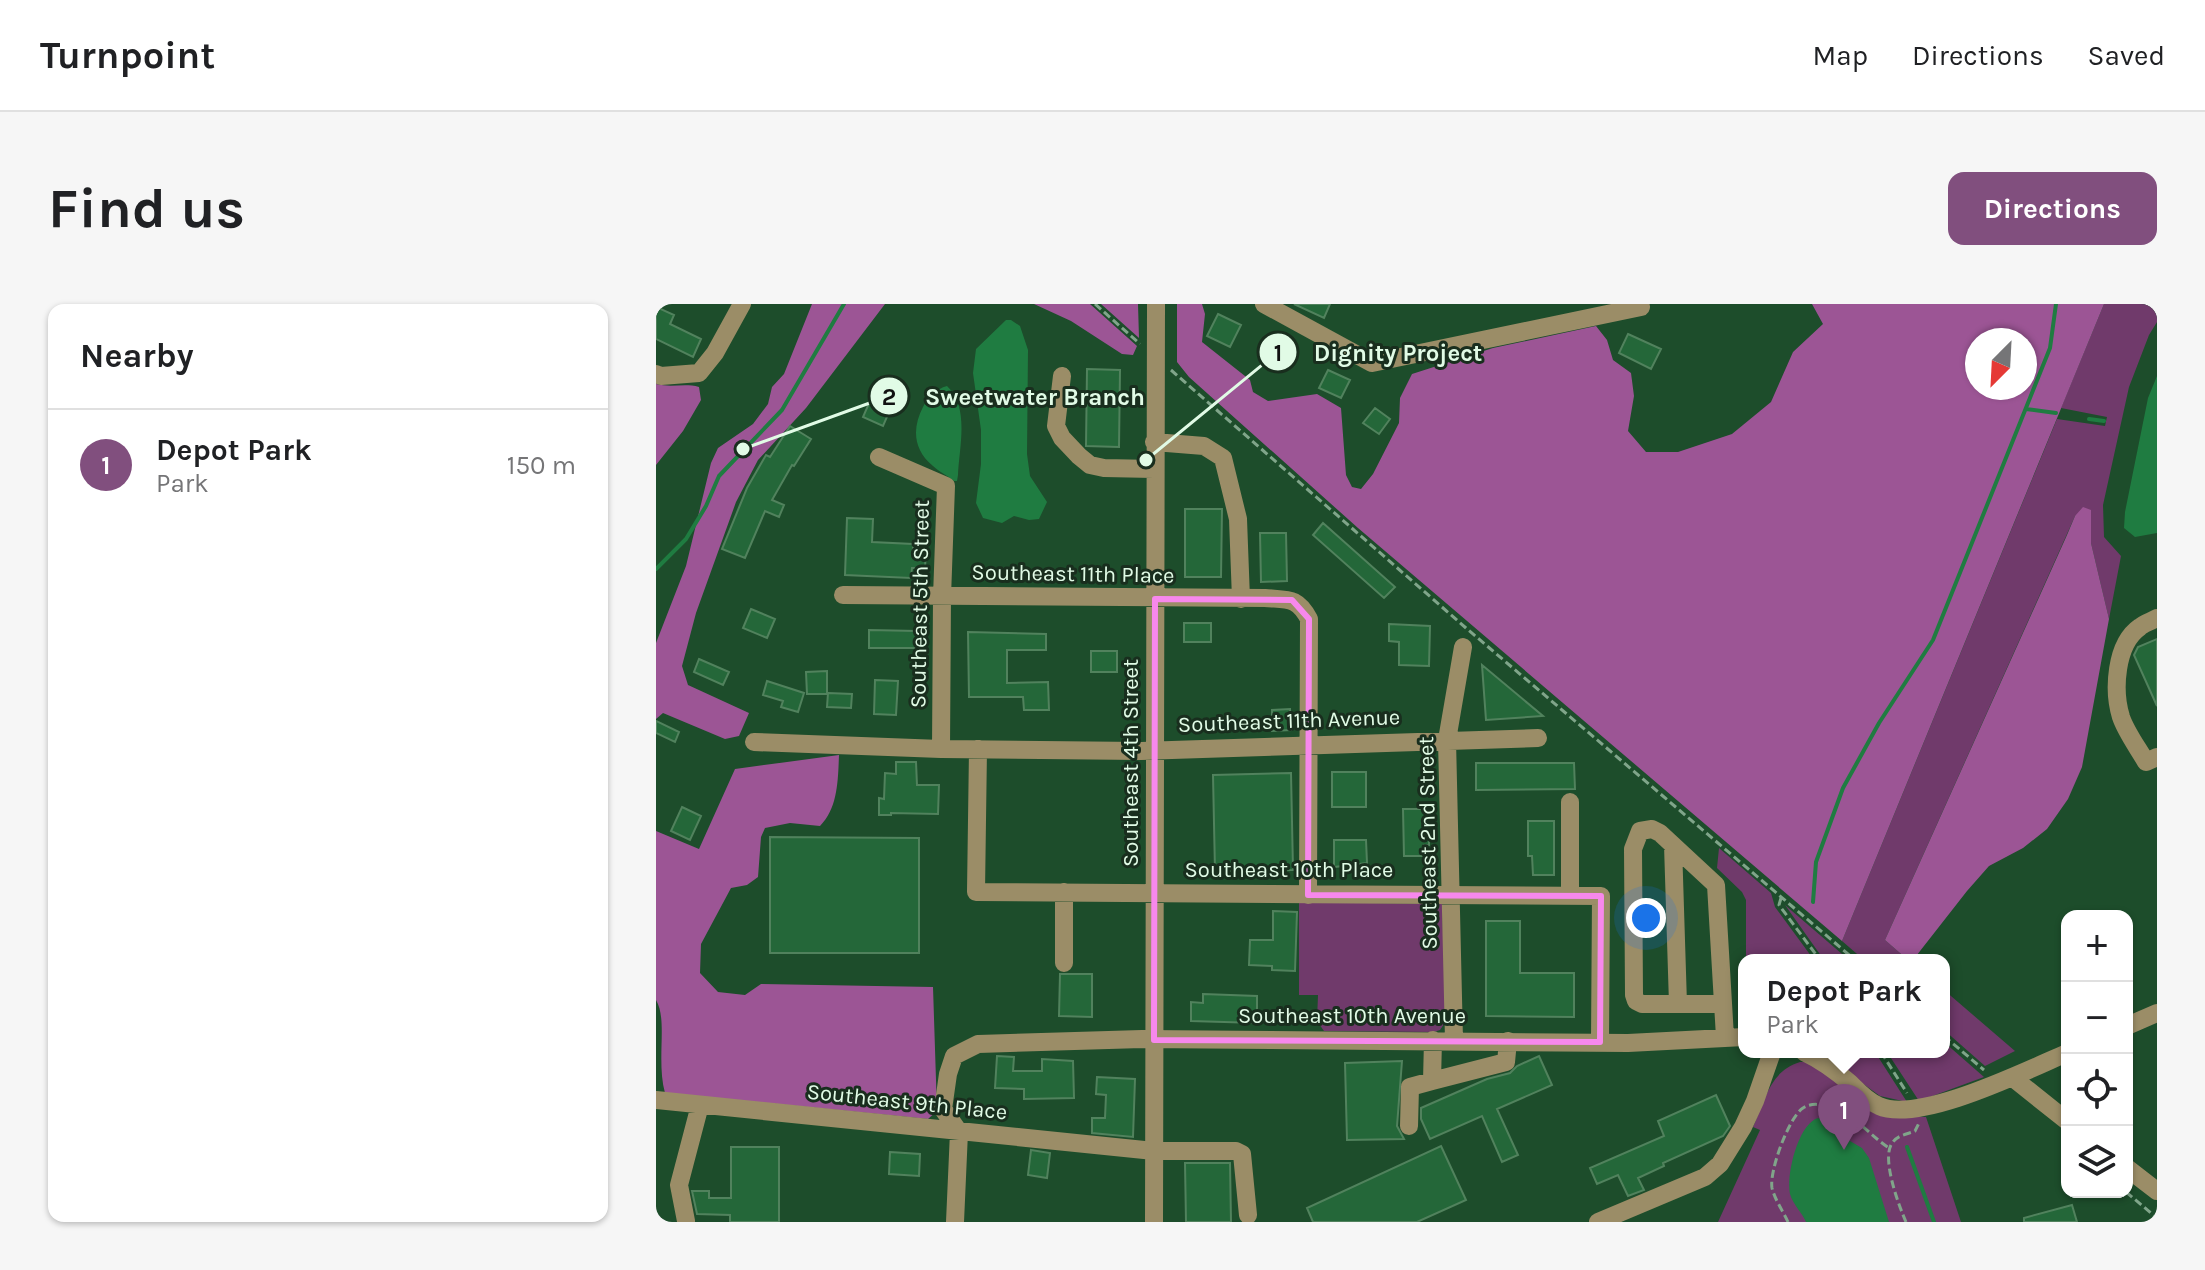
<!DOCTYPE html>
<meta charset="utf-8">
<style>
body{margin:0;font-family:Karla,sans-serif;background:#f6f6f6;color:#202124}
.controls{position:absolute;right:24px;bottom:24px;display:grid;overflow:hidden;border-radius:16px;box-shadow:0 2px 6px #0004}
.controls button{width:72px;height:72px;display:grid;place-items:center;padding:0;border:0;border-bottom:2px solid #e0e0e0;background:#fff;color:#202124;font:40px sans-serif}
.compass{position:absolute;left:1309px;top:24px;width:72px;height:72px;border-radius:50%;background:#fff;box-shadow:0 2px 6px #0004;rotate:204deg}
.you{position:absolute;left:990px;top:614px;width:28px;height:28px;margin:-20px;border:6px solid #fff;border-radius:50%;background:#1a73e8;box-shadow:0 0 0 12px #1a73e833}
.badge{display:grid;place-items:center;width:52px;height:52px;border-radius:50%;background:#814f7e;color:#fff;font-size:26px;font-weight:700}
.pin{position:absolute;translate:-50% -66px;filter:drop-shadow(0 2px 4px #0008)}
.pin::after{content:'';position:absolute;top:42px;width:28px;height:24px;background:inherit;clip-path:polygon(0 0,100% 0,50% 100%)}
.popup{position:absolute;left:1082px;top:650px;width:212px;height:104px;box-sizing:border-box;display:grid;place-content:center;border-radius:16px;background:#fff;filter:drop-shadow(0 2px 6px #0005);font-size:26px;white-space:nowrap;color:#757577}
.popup b{font-size:30px;color:#202124}
.popup::after{content:'';position:absolute;left:50%;top:100%;margin-left:-16px;border:16px solid transparent;border-top-color:#fff}
.list{margin:0;padding:0;list-style:none}
h2{display:flex;justify-content:space-between;align-items:center;height:104px;margin:0;padding:0 32px;font-size:34px}
h2 small{font-size:26px;font-weight:400;color:#757577}
.list li{display:grid;grid-template-columns:52px 1fr auto;gap:24px;align-items:center;box-sizing:border-box;height:112px;padding:0 32px;border-top:2px solid #e0e0e0}
.list b{display:block;font-size:30px;white-space:nowrap}
.list p{margin:0;font-size:26px;white-space:nowrap;color:#757577}
.list em{font-size:26px;font-style:normal;color:#757577}
.icon{flex:none;width:44px;height:44px;fill:none;stroke:currentColor;stroke-width:2;stroke-linecap:round;stroke-linejoin:round}
.map{position:relative;flex:none;width:1501px;height:918px;overflow:hidden;border-radius:16px}
header{display:flex;align-items:center;gap:48px;box-sizing:border-box;height:112px;padding:0 40px;background:#fff;border-bottom:2px solid #e0e0e0}
header strong{font-size:38px}
nav{display:flex;gap:44px;margin-inline-start:auto;font-size:28px}
.intro{display:flex;align-items:center;justify-content:space-between;box-sizing:border-box;height:192px;padding:0 48px}
h1{margin:0;font-size:56px}
.button{padding:20px 36px;border-radius:16px;background:#814f7e;color:#fff;font-size:28px;font-weight:700}
main{display:flex;gap:48px;padding:0 48px}
aside{flex:1;background:#fff;border-radius:16px;box-shadow:0 2px 6px #0004}
.map>svg:first-child{display:block}
.green{fill:#703a6b}
.forest{fill:#9c5595;fill-rule:evenodd}
.water{fill:#1f7c41}
.lines{fill:none;stroke-linecap:round;stroke-linejoin:round}
.stream{stroke:#1f7c41;stroke-width:4}
.building{fill:#246739;stroke:#51825d;stroke-width:2}
.path{stroke:#80a58a;stroke-width:3;stroke-dasharray:8 4;stroke-linecap:butt}
.minor{stroke:#9b8d67;stroke-width:18}
.marked{fill:none;stroke:#f788ec;stroke-width:6;stroke-linejoin:round}
.labels{text-anchor:middle;dominant-baseline:central;stroke-width:6;stroke-linejoin:round;paint-order:stroke}
.street-label{font-size:22px;fill:#e1fbe6;stroke:#192e1e}
.leader{fill:none;stroke:#e1fbe6;stroke-width:3}
.callout-dot{fill:#e1fbe6;stroke:#192e1e;stroke-width:3}
.mark-label{font-size:24px;text-anchor:middle;font-weight:bold;fill:#111}
.callout-label{font-size:24px;text-anchor:middle;font-weight:bold;fill:#e1fbe6;stroke:#192e1e;stroke-width:6;stroke-linejoin:round;paint-order:stroke}
</style>
<header>
<strong>Turnpoint</strong>
<nav><a>Map</a><a>Directions</a><a>Saved</a></nav>
</header>
<div class="intro"><h1>Find us</h1><a class="button">Directions</a></div>
<main>
<aside>
<h2>Nearby<small></small></h2>
<ul class="list">
<li><span class="badge">1</span><div><b>Depot Park</b><p>Park</p></div><em>150 m</em></li>
</ul>
</aside>
<div class="map">
<svg width="1501" height="918" viewBox="0 0 1501 918">
<rect width="100%" height="100%" fill="#1d4d2b"/>
<path class="green" d="M1448,0H1501V18L1493,31L1473,83L1447,201L1448,233L1465,252L1453,315L1435,239V206L1419,212L1229,636L1252,656H1208L1186,637L1401,115L1449,122L1451,113L1405,104Z
M1063,544L1115,589L1119,603L1158,656H1090V596L1086,588L1061,564Z
M643,598L786,600L790,717L784,726L778,728L668,727L661,717L662,691H643Z
M1129,601L1193,656H1168Z
M1288,686L1359,747L1329,762L1288,726Z
M1288,738L1328,773L1263,797L1231,748H1288Z
M1163,748H1219L1251,798L1224,792Z
M1144,758H1154L1248,812L1270,813L1305,918H1062L1104,826L1097,823C1109,796 1114,767 1144,758Z"/>
<path class="forest" d="M156,0H229L150,104L102,156L80,198L40,309L26,362L32,381L93,409L83,432L69,435L7,409L0,415V339L30,262L55,159L62,144L97,120L112,100L116,83L128,70Z
M378,0H434L481,42L477,51L466,50L415,17Z
M445,0H482L483,34Z
M521,0H546L549,10L546,38L594,76L597,88L612,97L661,90L685,104L690,171L696,183L705,185L717,170L743,119L744,94L756,70L837,44L940,22L951,36L957,56L975,69L978,92L972,127L990,148H1022L1076,130L1115,98L1137,48L1167,20L1156,0H1448L1186,637L702,224L533,73L521,58ZM1321,36H1369V84H1321Z
M0,80C15,84 29,79 43,83L45,96L27,127L0,161Z
M1427,203L1435,206V239L1453,315L1426,463L1412,495L1391,525L1367,544L1333,562L1311,587L1257,656H1252L1229,636L1411,231L1419,212Z
M183,451C182,476 182,504 164,522L134,519L109,524L105,533L102,573L91,581L75,584L45,640L44,669L62,688L89,691L105,680L277,683L281,807L272,815L9,789C0,756 12,716 0,696V527L43,545L79,465Z"/>
<path class="water" d="M350,16H355L364,22L372,46L371,150L374,172L391,198L383,215L373,216L358,212L346,219L327,214L320,199L325,160V126L317,69L320,45Z
M1501,72V229L1479,233L1468,224L1469,208L1492,94Z
M291,82C314,103 303,144 302,171L301,177H298C291,171 283,168 277,162C257,146 256,124 267,103C272,93 280,85 291,82Z
M1162,814L1178,821L1194,837L1206,844L1213,854L1233,918H1150C1146,908 1137,901 1134,890C1130,871 1142,820 1162,814Z"/>
<g class="lines">
<path class="stream" d="M1370,105L1400,109
M1433,115L1448,117
M0,265L30,235L50,202L63,172L126,106L188,0
M1157,598L1160,558L1187,484L1223,419L1277,336L1394,44L1400,0
M1251,843L1278,918"/>
</g>
<path class="building" d="M638,0H674L668,14Z
M0,3L18,11L14,20L45,35L37,53L0,35Z
M562,10L585,21L574,43L551,32Z
M972,30L1005,45L995,65L963,49Z
M431,65L464,66L463,143L430,142Z
M672,66L694,76L685,94L663,84Z
M217,90L237,99L227,122L207,113Z
M719,104L734,115L723,130L707,119Z
M134,122L155,135L138,162L136,161L116,196L128,201L123,213L109,207L89,254L66,245L91,184L110,151L114,153Z
M529,205H566L565,273H529Z
M191,214L217,215L216,238L257,240V246L270,247L269,264H256L255,274L189,271Z
M667,219L739,283L728,294L657,231Z
M604,229H630L631,277L605,278Z
M95,305L119,315L111,334L87,324Z
M528,319H555V338H528Z
M733,320L774,322L773,362L743,361V338L733,337Z
M213,326L261,327V344H213Z
M312,328L390,330V346H351V379L392,378L393,406H368L367,393H313Z
M1501,335V402L1478,351L1482,343Z
M435,347H461V368H435Z
M43,355L73,368L67,381L38,368Z
M826,361L887,412L830,416Z
M171,367V390H151L150,368Z
M219,376L242,377L240,411L218,410Z
M111,377L148,389L142,408L125,403L127,397L107,391Z
M172,389L196,390L195,404L171,403Z
M634,405L635,426L616,427V406Z
M0,417L23,428L19,438L0,429Z
M240,458H260L261,481H283L282,510L235,509V511H223V494L228,495L229,469L240,470Z
M820,459H918L919,485L820,486Z
M676,468H710V503H676Z
M635,469L637,566L559,567L557,471Z
M26,503L45,512L34,536L15,527Z
M747,505H773V541H768V552H748Z
M872,517H898V571H877L876,552H872Z
M114,533L263,534V649H114Z
M678,536H710L711,559L678,563Z
M617,607L641,608L639,667L616,666V662L593,661L594,636H617Z
M830,617H864V669H918V713L830,712Z
M404,670H436V713L403,712Z
M547,690L601,692V719L535,717V698L547,699Z
M341,752L358,753L357,767H386V755L417,757L418,794L368,795V785L339,784Z
M883,752L896,781L841,805L862,851L846,858L826,812L774,835L765,815V804L831,775L854,769L861,762Z
M746,757L741,822L748,835L691,836L689,759Z
M441,773L479,775L477,833L436,829V814H449L450,791L440,790Z
M1060,791L1074,822L1067,832L1007,859L1008,862L982,874L988,886L972,892L962,871L941,880L934,864L1008,832L1002,817Z
M785,842L810,896L761,918H657L651,904Z
M75,843H123V918H74V911L41,910L36,887H53V894H75Z
M375,846L394,849L391,874L372,871Z
M234,848L264,850L263,872L233,870Z
M529,859H574L575,918H530Z
M1416,901L1421,918H1368V914Z"/>
<g class="lines">
<path class="path" d="M439,0L484,40
M515,66L810,324L1199,656
M1125,594L1123,601L1164,656
M1288,732L1328,766
M1225,748L1251,789
M1470,888L1501,914
M1132,918C1127,907 1119,896 1116,884C1113,867 1133,813 1147,804C1155,799 1163,800 1171,802C1196,807 1213,831 1233,844
M1250,918C1243,902 1224,852 1237,838C1242,831 1252,830 1259,827L1264,817"/>
<path class="minor" d="M608,0L716,59L985,3
M0,70L5,72L43,69L59,49L86,0
M406,72L400,122L406,134L423,152L434,161L448,164L498,165
M498,138L548,142L567,154L582,215L585,295
M223,153L290,182L286,293L285,445
M187,291L609,294C633,296 641,293 653,315L652,591
M1501,314C1496,317 1488,319 1484,323C1459,340 1457,387 1465,413C1470,428 1482,444 1490,458L1501,453
M98,438L285,445L485,447L882,434
M322,445L320,588L945,592L944,738
M1017,541L1022,700
M408,588V659
M914,591V498
M1066,700H986L980,697L978,691L977,545L984,527L996,525L1004,529L1060,581L1069,733
M1471,722L1501,709
M777,736L776,777L850,758L852,737
M798,736L791,436L807,343
M1148,748C1165,756 1180,767 1194,779C1203,788 1211,797 1223,802C1263,820 1371,766 1411,749
M1357,774L1411,817
M0,796L498,847H580L586,850L592,911
M753,822L754,783L776,777
M1471,864L1501,887
M30,917L23,881L44,801
M299,918L303,828L287,805L292,770L298,752L322,740L486,735L972,739L1088,733
M498,918L500,0
M942,918L1049,873L1064,860L1087,823L1099,797L1116,748"/>
</g>
<path class="marked" d="M499,295L636,296L653,315L652,591L945,592L944,738L498,736Z"/>
<g class="labels">
<g class="street-label">
<text transform="translate(417 270) rotate(1)">Southeast 11th Place</text>
<text transform="translate(264 300) rotate(-89)">Southeast 5th Street</text>
<text transform="translate(633 417) rotate(-2)">Southeast 11th Avenue</text>
<text transform="translate(475 459) rotate(-90)">Southeast 4th Street</text>
<text transform="translate(772 539) rotate(-91)">Southeast 2nd Street</text>
<text x="633" y="566">Southeast 10th Place</text>
<text x="696" y="712">Southeast 10th Avenue</text>
<text transform="translate(251 798) rotate(6)">Southeast 9th Place</text>
</g>
</g>
<path class="leader" d="M490 156L622 48M87 145L233 92"/>
<g class="callout-dot">
<circle cx="490" cy="156" r="8"/>
<circle cx="87" cy="145" r="8"/>
<circle cx="622" cy="48" r="20"/>
<circle cx="233" cy="92" r="20"/>
</g>
<g class="mark-label">
<text x="622" y="57">1</text>
<text x="233" y="101">2</text>
</g>
<g class="callout-label">
<text x="742" y="57">Dignity Project</text>
<text x="379" y="101">Sweetwater Branch</text>
</g>
</svg>
<div class="controls">
<button>+</button>
<button>−</button>
<button><svg class="icon" aria-label="locate" viewBox="0 0 24 24"><circle cx="12" cy="12" r="6"/><path d="M12 2v4M12 18v4M2 12h4M18 12h4"/></svg></button>
<button><svg class="icon" aria-label="layers" viewBox="0 0 24 24"><path d="M12 4l9 5-9 5-9-5zM3 14l9 5 9-5"/></svg></button>
</div>
<svg class="compass" viewBox="-18 -18 36 36"><path d="M0-13l5 13h-10z" fill="#e53935"/><path d="M0 13l5-13h-10z" fill="#757577"/></svg>
<div class="you"></div>
<div class="pin badge" style="left:1188px;top:846px">1</div>
<div class="popup"><b>Depot Park</b>Park</div>
</div>
</main>
